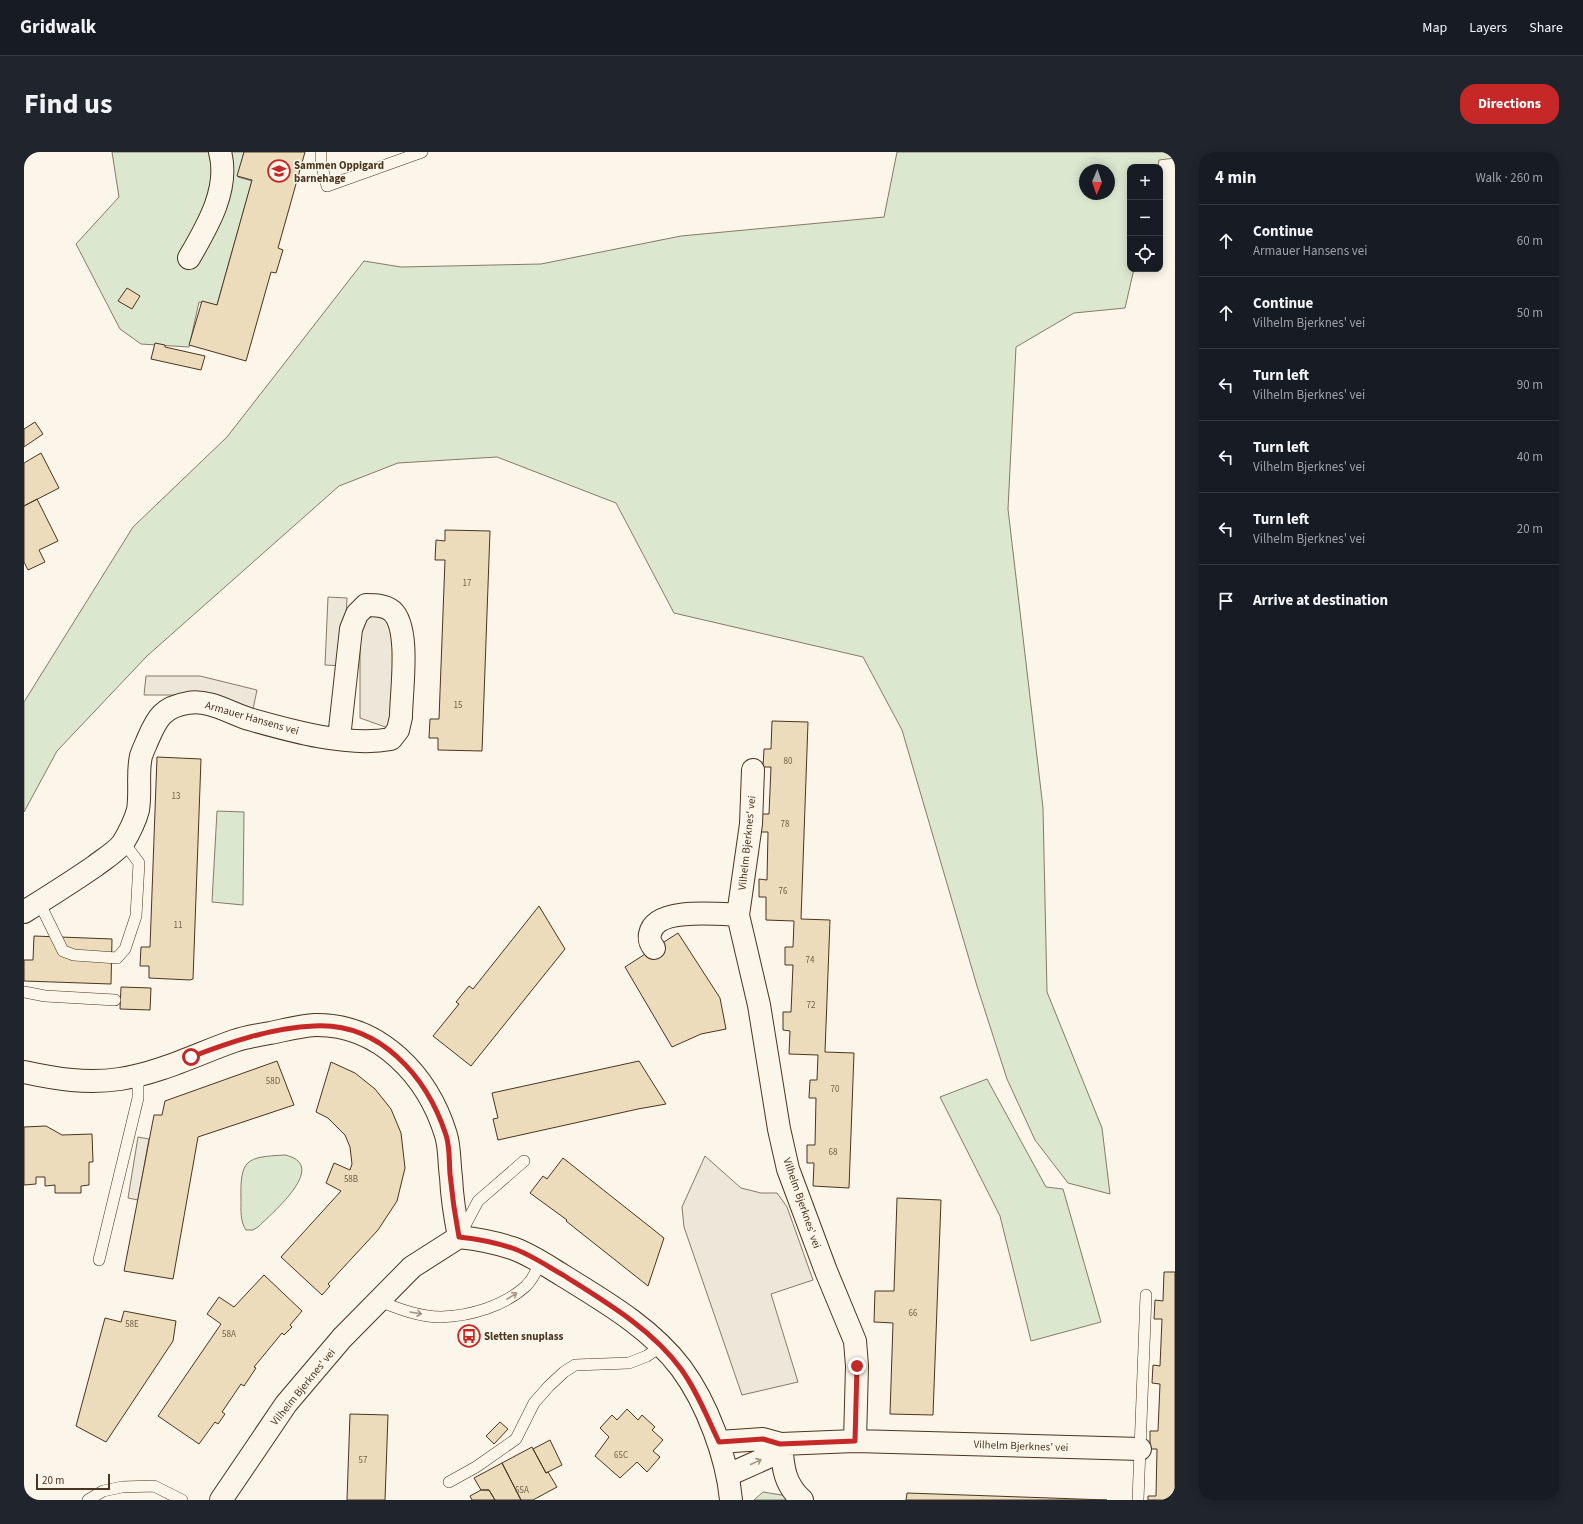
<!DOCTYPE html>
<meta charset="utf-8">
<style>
body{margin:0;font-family:"Source Sans 3",sans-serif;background:#20242c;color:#f1f3f6}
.controls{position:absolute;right:12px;top:12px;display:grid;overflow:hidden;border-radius:8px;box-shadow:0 2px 10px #0003}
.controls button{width:36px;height:36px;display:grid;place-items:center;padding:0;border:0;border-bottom:1px solid #363941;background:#171b24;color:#f1f3f6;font:20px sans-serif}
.compass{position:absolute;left:1055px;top:12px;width:36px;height:36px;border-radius:50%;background:#171b24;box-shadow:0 2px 10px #0003;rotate:182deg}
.scale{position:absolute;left:12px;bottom:10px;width:74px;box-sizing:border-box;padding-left:4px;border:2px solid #4a3520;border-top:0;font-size:11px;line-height:14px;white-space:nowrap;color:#4a3520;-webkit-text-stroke:3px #fbf6e9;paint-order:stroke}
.stop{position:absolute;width:12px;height:12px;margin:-9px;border:3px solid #c62828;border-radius:50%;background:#fff}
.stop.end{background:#c62828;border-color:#fff;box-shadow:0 1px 4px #0008}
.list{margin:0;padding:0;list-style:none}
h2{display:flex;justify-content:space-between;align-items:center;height:52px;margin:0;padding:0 16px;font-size:17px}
h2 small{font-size:13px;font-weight:400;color:#9ea1a6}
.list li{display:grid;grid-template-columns:26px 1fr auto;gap:12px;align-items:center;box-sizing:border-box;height:72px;padding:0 16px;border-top:1px solid #363941}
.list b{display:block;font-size:15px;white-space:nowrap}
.list p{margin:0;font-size:13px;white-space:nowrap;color:#9ea1a6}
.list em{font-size:13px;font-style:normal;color:#9ea1a6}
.icon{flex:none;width:22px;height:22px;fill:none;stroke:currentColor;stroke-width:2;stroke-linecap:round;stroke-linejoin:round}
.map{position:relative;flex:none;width:1151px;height:1348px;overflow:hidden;border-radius:16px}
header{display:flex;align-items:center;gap:24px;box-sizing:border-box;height:56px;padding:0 20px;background:#171b24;border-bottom:1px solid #363941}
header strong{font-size:19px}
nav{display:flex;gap:22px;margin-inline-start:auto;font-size:14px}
.intro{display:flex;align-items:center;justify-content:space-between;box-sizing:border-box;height:96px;padding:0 24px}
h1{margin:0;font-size:28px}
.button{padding:10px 18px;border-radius:16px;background:#c62828;color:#fff;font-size:14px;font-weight:700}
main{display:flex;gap:24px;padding:0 24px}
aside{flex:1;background:#171b24;border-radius:16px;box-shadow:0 2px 10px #0003}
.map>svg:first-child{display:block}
.green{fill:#dce7d0;stroke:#887966;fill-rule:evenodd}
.parking{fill:#ede7d9;stroke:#887966}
.building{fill:#ecdcbc;stroke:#4a3520}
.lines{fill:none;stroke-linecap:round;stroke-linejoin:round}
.service-casing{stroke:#4a3520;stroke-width:12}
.minor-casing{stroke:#4a3520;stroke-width:24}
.secondary-casing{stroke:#4a3520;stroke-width:24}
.service{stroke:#fbf6e9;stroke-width:11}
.minor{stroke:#fbf6e9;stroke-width:22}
.secondary{stroke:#fbf6e9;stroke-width:22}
.oneway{stroke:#a29684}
.route{stroke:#c62828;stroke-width:5}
.labels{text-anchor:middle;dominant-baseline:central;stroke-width:3;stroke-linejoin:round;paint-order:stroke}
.number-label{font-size:9px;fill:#725f47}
.poi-label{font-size:11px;font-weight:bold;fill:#4a3520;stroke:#fbf6e9;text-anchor:start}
.street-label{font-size:11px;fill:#4a3520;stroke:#fbf6e9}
</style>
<header>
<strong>Gridwalk</strong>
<nav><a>Map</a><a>Layers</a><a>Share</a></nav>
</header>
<div class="intro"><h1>Find us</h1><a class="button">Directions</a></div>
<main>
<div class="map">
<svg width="1151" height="1348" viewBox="0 0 1151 1348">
<rect width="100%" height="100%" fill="#fbf6e9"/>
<path class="green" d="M88,0H220L214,25L228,29L193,153L175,150L165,195L117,192L96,177L52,92L95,45Z
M873,0H1151V6L1135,8L1134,15H1106V117H1110L1101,156L1050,161L992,195L984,357L1019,656L1023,840L1078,976L1086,1042L1044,1031L1011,988L983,927L953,834L878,578L839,505L650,461L592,351L473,305L374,311L315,334L123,504L33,599L0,660V550L109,375L203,285L340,109L377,115L517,112L657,84L860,65ZM1061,18H1085V42H1061Z
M193,659L220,660L219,753L188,750Z
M963,927L1022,1035L1039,1037L1077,1170L1007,1189L976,1064L916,945Z
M261,1003C306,1013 248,1061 234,1075L229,1078H222C216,1069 217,1058 217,1048C216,1007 222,1005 261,1003Z
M739,1340L776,1346L778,1348H730Z"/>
<path class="parking" d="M304,445L323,446L320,514L301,513Z
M352,463L362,464L372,479L367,577L336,566V474L342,467Z
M122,524H176L233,538L229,557L173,543H120Z
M114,985L125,987L114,1048L104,1046Z
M681,1004L717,1036L737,1041H753L763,1055L789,1128L747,1142L774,1230L718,1243L660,1075L658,1055Z"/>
<path class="building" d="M220,0H281L254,96L259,98L252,121L247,120L222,209L165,193L178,149L193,153L228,28L213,24Z
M103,136L116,144L108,157L94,149Z
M131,191L141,193V195L181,204L177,218L127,207Z
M11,270L19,282L0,295V277Z
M17,301L35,336L0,354V311Z
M13,347L34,389L15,398L21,410L4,418L0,410V354Z
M421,378L466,379L458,599L414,598V586H405L406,567H415L421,408H411L412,388L421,389Z
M748,569L784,570L777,767L806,768L801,900L830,901L825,1036L789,1034L790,1011H783V993H791L792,946H785L786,928H793L794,903L765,902L766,879L759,878V860H767L769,813H761V795H769L770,769L742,768V745H735V727L743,728L744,680H737V662H745L747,615H739L740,597H747Z
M133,605L177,607L169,827L166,828L125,826V814H116L117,795H126Z
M515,754L541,797L447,914L409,884L435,852L432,850L445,834L449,837Z
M654,781L696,846L702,877L677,882L648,895L601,815Z
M10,784L88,787L87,832L0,829V808H9Z
M97,835L127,836L126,858L96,857Z
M253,909L270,953L174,985L149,1127L100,1119L130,963H138L141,949Z
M615,909L642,952L614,957L474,988L469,967L474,966L468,941Z
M307,910L331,921L351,937L367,957L377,981L381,1016L373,1049L354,1078L304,1132L306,1134L298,1143L257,1105L317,1039L302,1031L310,1011L326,1018L328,1012L326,995L321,983L304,966L292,960Z
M22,974L38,983L68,982L69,1010H65V1033L57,1034V1041H31V1033L21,1034V1025H12V1032L0,1033V975Z
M539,1006L640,1086L624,1134L542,1069L543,1068L506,1041L519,1024L523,1027Z
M873,1046L917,1048L909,1263L866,1262L869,1171L850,1170L851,1139H870Z
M1140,1120H1151V1348H1124V1344H1132L1133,1297H1126V1279H1134L1136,1232L1128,1231L1129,1213L1136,1214L1138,1167H1130L1131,1148L1139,1149Z
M240,1123L278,1159L266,1173L268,1175L260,1183L258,1181L230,1215L232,1216L220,1234L217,1232L198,1260L201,1262L194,1272L191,1270L175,1292L134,1264L197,1172L183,1162L195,1145L210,1155Z
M100,1159L152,1169L149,1189L82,1290L52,1274L81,1166L97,1170Z
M603,1257L614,1268L618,1263L631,1275L628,1278L639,1288L629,1299L636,1305L623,1320L613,1310L596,1326L571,1304L585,1285L576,1276L588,1263L593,1268Z
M326,1262L364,1263L361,1348H323Z
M476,1270L484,1277L470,1292L462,1284Z
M526,1288L538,1313L522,1321L509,1297Z
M508,1295L522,1321L524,1320L533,1335L509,1348H497L478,1311Z
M478,1311L497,1348H471L465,1338H457L450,1326Z
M457,1338H465L471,1348H448L446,1344Z
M883,1341L1083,1348H882Z"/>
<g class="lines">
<g class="service-casing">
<path id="service" d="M297,0V11L303,34L398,0
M15,750L39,799L50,803L93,806L101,797L112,764L115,711L107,700L98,691
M0,840L21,844L91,848
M436,1083L454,1049L500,1009
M75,1108L114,946V922
M355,1149C375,1157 396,1165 417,1165C447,1164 480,1154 502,1134C509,1127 513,1118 516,1110
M425,1330L452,1315L492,1287L510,1251L525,1234L540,1220L551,1213L605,1211L623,1204L637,1194
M64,1348L79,1339L98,1335L130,1334L158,1348
M1114,1348L1122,1143"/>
</g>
<g class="minor-casing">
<path id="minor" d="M165,106C183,75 206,37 196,0
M729,618L727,672L714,763L735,853L755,977L764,1017L802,1119L831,1189L833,1214L831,1289
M0,760C24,745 48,730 71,714C80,707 92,700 99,691C105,681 111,669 114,658C117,640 113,621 117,604C119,598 122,592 124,587C133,566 139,555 164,551C184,547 206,561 225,567C267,579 324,595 367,587L374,578L377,565C377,540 387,476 368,459C361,453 351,453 342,453L333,462L327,477L315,586
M630,796C626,791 625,788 626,782C631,755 694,762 714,763
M0,920C32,927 63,932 96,927C136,921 173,902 210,889C222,885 234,883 246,881C261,878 276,874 291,873C356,872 404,924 422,983C426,996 425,1012 427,1025C428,1046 431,1065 435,1085C453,1087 470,1090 488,1096C506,1102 523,1114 538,1123C580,1149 627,1176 657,1216C683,1251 703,1305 707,1348
M695,1290L739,1287L757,1292L831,1289L1116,1297
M757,1292C759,1315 760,1332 778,1348
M704,1323L742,1306L757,1292"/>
</g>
<g class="secondary-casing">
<path id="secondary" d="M197,1348L262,1252L318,1186L388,1115L435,1085"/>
</g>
<use href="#service" class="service"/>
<use href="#minor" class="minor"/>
<use href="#secondary" class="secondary"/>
</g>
<defs><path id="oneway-shaft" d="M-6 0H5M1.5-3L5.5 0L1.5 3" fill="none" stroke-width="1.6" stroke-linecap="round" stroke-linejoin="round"/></defs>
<g class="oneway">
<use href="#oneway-shaft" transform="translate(488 1144) rotate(-32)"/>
<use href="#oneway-shaft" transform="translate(392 1161) rotate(10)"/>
<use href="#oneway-shaft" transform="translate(732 1310) rotate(-25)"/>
</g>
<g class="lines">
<path class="route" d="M167,905C206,890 247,876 290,874C356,870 403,925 422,983C426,995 425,1010 426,1022C428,1043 431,1064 435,1085C453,1087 470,1090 488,1096C506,1102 523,1114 539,1123C580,1149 628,1177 657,1217C673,1239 683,1265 695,1290L739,1287L756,1292L831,1289L833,1214"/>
</g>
<defs>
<g id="school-ring" transform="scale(1.15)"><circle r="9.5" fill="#fbf6e9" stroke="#c62828" stroke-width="1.5"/><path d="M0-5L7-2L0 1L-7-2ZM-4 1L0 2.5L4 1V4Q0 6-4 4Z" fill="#c62828"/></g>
<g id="bus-ring" transform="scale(1.15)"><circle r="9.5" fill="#fbf6e9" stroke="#c62828" stroke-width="1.5"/><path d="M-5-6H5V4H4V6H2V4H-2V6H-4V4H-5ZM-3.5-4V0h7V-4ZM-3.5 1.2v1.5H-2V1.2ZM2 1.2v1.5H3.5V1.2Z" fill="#c62828"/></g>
</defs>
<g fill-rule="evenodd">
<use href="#school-ring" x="255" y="19"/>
<use href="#bus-ring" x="445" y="1184"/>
</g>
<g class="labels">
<g class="number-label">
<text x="443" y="431">17</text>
<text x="434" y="553">15</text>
<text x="764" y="609">80</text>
<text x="152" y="644">13</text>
<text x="761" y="672">78</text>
<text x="759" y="739">76</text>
<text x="154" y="773">11</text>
<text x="786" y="808">74</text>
<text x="787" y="853">72</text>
<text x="249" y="929">58D</text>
<text x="811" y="937">70</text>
<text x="809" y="1000">68</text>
<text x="327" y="1027">58B</text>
<text x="889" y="1161">66</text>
<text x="108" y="1172">58E</text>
<text x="205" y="1182">58A</text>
<text x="597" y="1303">65C</text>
<text x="339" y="1308">57</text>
<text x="498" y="1338">65A</text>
</g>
<g class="poi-label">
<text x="270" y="13">Sammen Oppigard<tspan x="270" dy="13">barnehage</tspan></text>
<text x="460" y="1184">Sletten snuplass</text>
</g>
<g class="street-label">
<text transform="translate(228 566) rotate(16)">Armauer Hansens vei</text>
<text transform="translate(723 691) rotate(-84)">Vilhelm Bjerknes' vei</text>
<text transform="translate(778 1051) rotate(71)">Vilhelm Bjerknes' vei</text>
<text transform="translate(279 1235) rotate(-51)">Vilhelm Bjerknes' vei</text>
<text transform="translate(997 1294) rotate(2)">Vilhelm Bjerknes' vei</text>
</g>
</g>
</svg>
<div class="controls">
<button>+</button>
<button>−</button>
<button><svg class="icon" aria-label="locate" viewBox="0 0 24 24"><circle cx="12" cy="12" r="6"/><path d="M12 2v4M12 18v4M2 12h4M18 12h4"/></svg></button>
</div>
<svg class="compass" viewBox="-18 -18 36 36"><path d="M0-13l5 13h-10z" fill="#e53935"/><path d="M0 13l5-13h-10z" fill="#9ea1a6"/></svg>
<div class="scale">20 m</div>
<div class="stop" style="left:167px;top:905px"></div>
<div class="stop end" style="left:833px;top:1214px"></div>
</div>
<aside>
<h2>4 min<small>Walk · 260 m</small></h2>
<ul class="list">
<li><svg class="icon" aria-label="ahead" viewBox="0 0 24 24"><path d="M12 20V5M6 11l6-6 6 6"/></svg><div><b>Continue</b><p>Armauer Hansens vei</p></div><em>60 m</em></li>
<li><svg class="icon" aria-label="ahead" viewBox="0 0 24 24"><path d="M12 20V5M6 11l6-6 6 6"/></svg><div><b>Continue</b><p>Vilhelm Bjerknes' vei</p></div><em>50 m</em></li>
<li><svg class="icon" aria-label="left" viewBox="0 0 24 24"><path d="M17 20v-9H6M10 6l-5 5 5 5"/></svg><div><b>Turn left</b><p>Vilhelm Bjerknes' vei</p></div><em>90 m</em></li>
<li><svg class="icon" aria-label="left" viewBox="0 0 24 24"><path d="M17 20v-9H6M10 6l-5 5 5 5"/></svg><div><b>Turn left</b><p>Vilhelm Bjerknes' vei</p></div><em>40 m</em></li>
<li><svg class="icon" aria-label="left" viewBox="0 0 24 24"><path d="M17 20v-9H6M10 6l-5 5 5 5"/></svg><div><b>Turn left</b><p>Vilhelm Bjerknes' vei</p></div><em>20 m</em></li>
<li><svg class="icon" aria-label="arrive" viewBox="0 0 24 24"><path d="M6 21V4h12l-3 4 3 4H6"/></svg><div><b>Arrive at destination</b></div></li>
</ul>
</aside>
</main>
